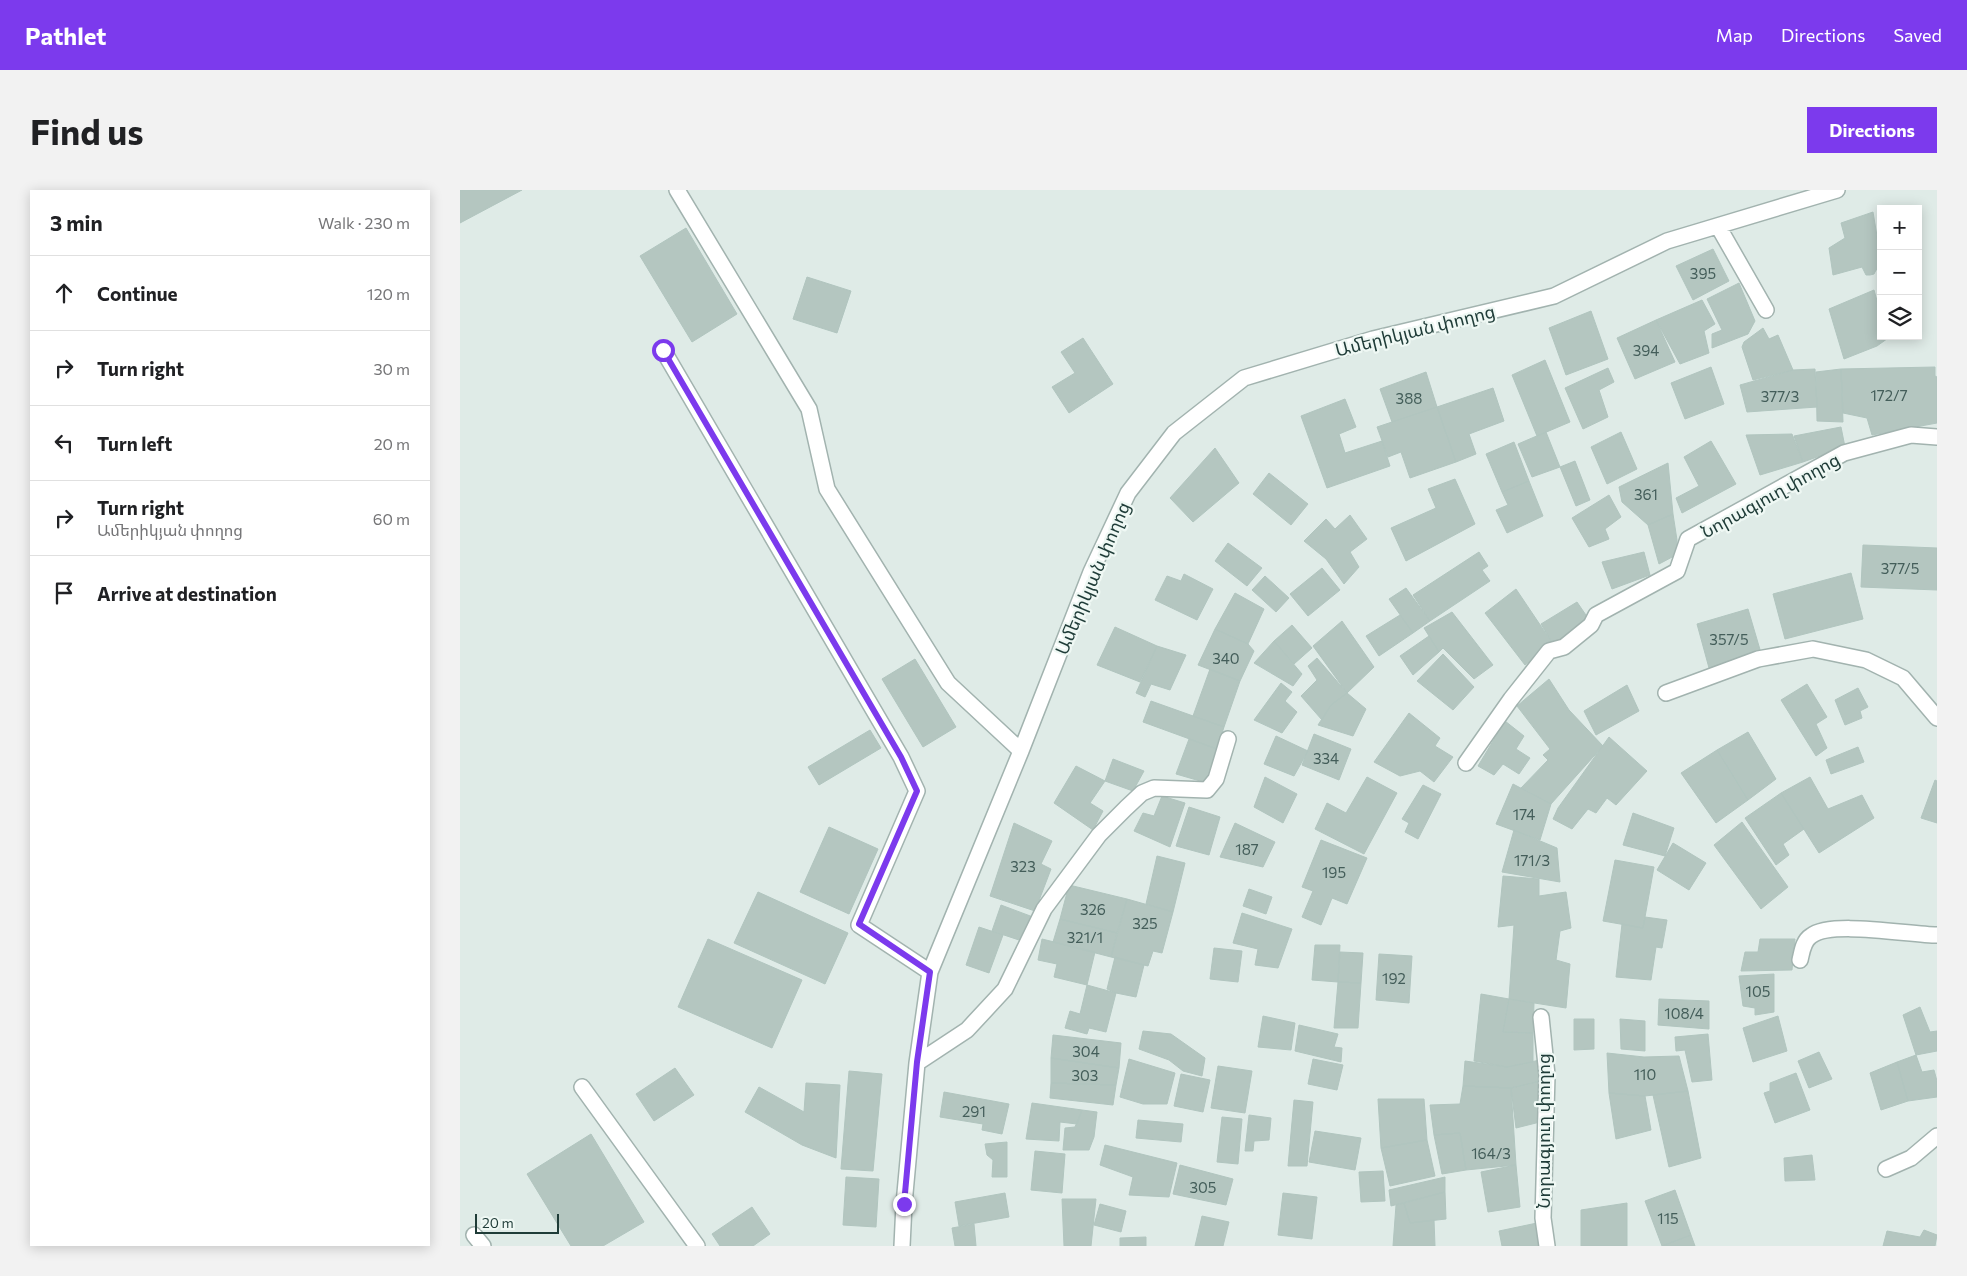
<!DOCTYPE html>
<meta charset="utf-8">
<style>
body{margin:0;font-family:Commissioner,"Noto Sans Armenian",sans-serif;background:#f2f2f2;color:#202124}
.controls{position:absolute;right:15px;top:15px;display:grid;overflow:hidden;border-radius:0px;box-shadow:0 2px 12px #0003}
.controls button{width:45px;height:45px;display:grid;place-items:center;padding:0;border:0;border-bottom:1px solid #e0e0e0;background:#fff;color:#202124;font:25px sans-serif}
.scale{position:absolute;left:15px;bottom:12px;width:84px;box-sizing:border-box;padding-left:5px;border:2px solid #1f3c38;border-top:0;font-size:14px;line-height:18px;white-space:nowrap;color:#1f3c38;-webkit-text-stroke:4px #eff8f4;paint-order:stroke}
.stop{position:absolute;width:15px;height:15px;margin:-11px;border:4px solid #7c3aed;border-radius:50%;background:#fff}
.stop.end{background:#7c3aed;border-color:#fff;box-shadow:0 1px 5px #0008}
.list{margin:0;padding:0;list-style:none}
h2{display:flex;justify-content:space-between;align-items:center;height:65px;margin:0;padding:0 20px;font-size:21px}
h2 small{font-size:16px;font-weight:400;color:#757577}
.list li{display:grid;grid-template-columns:32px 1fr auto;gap:15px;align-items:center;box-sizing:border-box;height:75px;padding:0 20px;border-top:1px solid #e0e0e0}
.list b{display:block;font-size:19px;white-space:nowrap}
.list p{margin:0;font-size:16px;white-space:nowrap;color:#757577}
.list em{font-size:16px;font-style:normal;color:#757577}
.icon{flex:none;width:28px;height:28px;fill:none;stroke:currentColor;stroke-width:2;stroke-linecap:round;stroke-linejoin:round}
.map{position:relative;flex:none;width:1477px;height:1056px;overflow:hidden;border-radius:0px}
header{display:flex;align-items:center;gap:30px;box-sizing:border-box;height:70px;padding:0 25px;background:#7c3aed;color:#fff}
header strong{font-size:24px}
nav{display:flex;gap:28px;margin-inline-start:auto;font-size:18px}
.intro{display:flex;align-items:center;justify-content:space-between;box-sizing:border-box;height:120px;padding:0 30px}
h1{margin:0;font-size:35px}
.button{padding:12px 22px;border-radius:0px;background:#7c3aed;color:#fff;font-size:18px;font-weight:700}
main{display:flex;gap:30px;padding:0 30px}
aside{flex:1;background:#fff;border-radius:0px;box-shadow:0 2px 12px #0003}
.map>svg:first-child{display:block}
.building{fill:#b4c6c0;stroke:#b1c5bf}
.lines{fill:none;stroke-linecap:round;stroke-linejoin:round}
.minor-casing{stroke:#a2b3af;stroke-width:18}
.minor{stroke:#fff;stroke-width:15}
.route{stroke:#7c3aed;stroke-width:6}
.labels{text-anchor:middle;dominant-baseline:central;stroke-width:4.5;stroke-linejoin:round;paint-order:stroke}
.number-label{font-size:15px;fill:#445e5a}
.street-label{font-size:18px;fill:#1f3c38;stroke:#eff8f4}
</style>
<header>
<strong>Pathlet</strong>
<nav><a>Map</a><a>Directions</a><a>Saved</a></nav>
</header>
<div class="intro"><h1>Find us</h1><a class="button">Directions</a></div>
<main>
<aside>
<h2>3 min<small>Walk · 230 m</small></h2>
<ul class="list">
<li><svg class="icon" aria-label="ahead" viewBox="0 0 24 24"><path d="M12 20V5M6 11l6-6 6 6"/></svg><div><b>Continue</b></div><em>120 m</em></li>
<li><svg class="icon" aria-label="right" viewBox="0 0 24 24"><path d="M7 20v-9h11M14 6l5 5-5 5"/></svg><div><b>Turn right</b></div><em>30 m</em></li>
<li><svg class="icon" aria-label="left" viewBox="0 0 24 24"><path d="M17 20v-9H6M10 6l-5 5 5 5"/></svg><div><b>Turn left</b></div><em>20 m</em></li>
<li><svg class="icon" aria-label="right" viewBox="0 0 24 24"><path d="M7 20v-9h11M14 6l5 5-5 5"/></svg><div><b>Turn right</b><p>Ամերիկյան փողոց</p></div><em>60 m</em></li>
<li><svg class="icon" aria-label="arrive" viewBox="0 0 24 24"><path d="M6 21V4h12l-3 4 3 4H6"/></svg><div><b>Arrive at destination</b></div></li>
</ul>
</aside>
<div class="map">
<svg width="1477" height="1056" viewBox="0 0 1477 1056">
<rect width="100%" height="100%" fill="#dfebe7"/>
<path class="building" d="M0,0H62L0,33Z
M1413,22L1418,52L1421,51V77L1416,80L1414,84L1410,85H1406L1402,77L1373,85L1369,58L1385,48L1381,33Z
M226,38L277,124L232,152L180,66Z
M1253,59L1269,91L1233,110L1216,76Z
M347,87L391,101L377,143L333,129Z
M1279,93L1295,131L1288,144L1252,158V144L1262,140L1247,109Z
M1414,100L1421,125V146H1431L1417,156L1384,169L1369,119Z
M1242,110L1255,134L1244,141L1249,163L1220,174L1196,130Z
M1131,121L1148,169L1106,185L1089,138Z
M1196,130L1215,172L1175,189L1157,148Z
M1303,138L1309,149L1318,145L1333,180L1293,190L1282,157L1284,152Z
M623,148L653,194L609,223L592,197L615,183L601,162Z
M1085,170L1110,232L1077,246L1052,185Z
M1251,177L1264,214L1225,229L1211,193Z
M1475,177V186L1477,187V233L1412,245L1407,228L1383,223L1381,179Z
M1148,178L1154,192L1139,200L1148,227L1123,239L1105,198Z
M1355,179L1357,217L1287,222L1280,195L1333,180Z
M1381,179L1383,232L1357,231L1356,182Z
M966,182L977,217L932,232L920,199Z
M1033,198L1044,231L1009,244L1016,264L996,272L977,217Z
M885,209L896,237L879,244L885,263L922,251L930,276L867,298L841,226Z
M977,217L996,272L950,288L941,262L928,267L917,237Z
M1381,237L1385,257L1343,272L1334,246Z
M1086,242L1100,277L1072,287L1058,254Z
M1161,242L1177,279L1147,294L1131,257Z
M1332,244L1343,272L1300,285L1286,245Z
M1251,251L1276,294L1222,323L1216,308L1239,296L1224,267Z
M1054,252L1069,291L1042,302L1026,264Z
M755,258L779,293L733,332L710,308Z
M1115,271L1130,310L1116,316L1100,277Z
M1208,273L1213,324L1188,335L1162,312L1159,297Z
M809,283L848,314L831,335L793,304Z
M995,289L1015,334L946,371L931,338L976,318L968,299Z
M1069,291L1083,326L1047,343L1036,320L1048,315L1042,302Z
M1149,305L1161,327L1145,339L1149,349L1129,357L1112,328Z
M1213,324L1217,350L1216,365L1199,374L1188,335Z
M890,325L907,349L890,362L899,377L884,394L866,369L844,351L866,329L875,339Z
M768,353L802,378L787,396L755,371Z
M1403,355L1477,358V400L1401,397Z
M1019,362L1028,376L1022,380L1030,391L970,431L953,405Z
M1184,362L1190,385L1152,399L1142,372Z
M862,378L880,400L848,426L830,404Z
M1391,383L1403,429L1325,449L1313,404Z
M724,384L753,399L737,430L695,410L707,386L721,391Z
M805,386L829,408L816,422L792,400Z
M946,398L970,431L953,443L929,409Z
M1056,399L1093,454L1065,475L1025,423Z
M775,403L804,419L788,454L755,439Z
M1117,412L1130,431L1093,454L1081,434Z
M1288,419L1301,463L1249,478L1237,434Z
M992,422L1033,475L1014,489L983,458L979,462L964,438Z
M940,425L953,443L919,466L906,446Z
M882,431L914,477L887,503L853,456Z
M832,435L852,458L834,474L814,451Z
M655,437L697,456L680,492L637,475Z
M755,439L788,454L794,461L780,491L738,475Z
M969,446L979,462L953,485L940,466Z
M814,451L842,484L833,496L794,473Z
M697,456L726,465L710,500L691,494L685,507L676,503Z
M983,464L1014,497L993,520L957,491Z
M857,468L887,503L871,515L862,530L841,506L857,490L848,476Z
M455,469L496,537L463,557L422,489Z
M750,479L780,491L764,537L733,526Z
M1089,489L1109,520L1143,556L1091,614L1061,598L1088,570L1083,565L1090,559L1057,516Z
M821,493L832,502L825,511L837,522L822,543L794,530Z
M1347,494L1367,527L1356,534L1367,558L1356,566L1321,510Z
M1167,495L1179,521L1136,545L1124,521Z
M1398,498L1408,517L1400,521L1402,528L1385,535L1375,510Z
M887,503L906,519L893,546L858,535L871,515Z
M691,511L764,537L757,559L683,532Z
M949,523L980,548L975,556L993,567L974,592L960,581L940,586L914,572Z
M1045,531L1064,546L1056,559L1070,568L1059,584L1043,574L1034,585L1018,576Z
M410,540L421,558L359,595L348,577Z
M1288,542L1316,589L1288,610L1257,560Z
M854,544L891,559L879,590L842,575Z
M816,546L848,561L834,586L804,574Z
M1149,547L1187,581L1156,615L1147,608L1136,623L1128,619L1112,639L1093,629L1098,618Z
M729,549L757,559L747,593L716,584Z
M1398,557L1404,572L1371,584L1366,570Z
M1257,560L1288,610L1256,633L1221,583Z
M653,569L684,581L673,601L645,591Z
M616,576L645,591L630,613L643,621L633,640L594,613Z
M805,587L837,604L823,633L794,617Z
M907,587L937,603L904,664L855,639L867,613L886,623Z
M1350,587L1368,619L1402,605L1414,628L1359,663L1321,603Z
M1475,590L1477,591V633L1461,628Z
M1053,594L1091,614L1080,650L1036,634Z
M963,595L981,604L958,649L945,642L949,633L942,629Z
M1321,603L1344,639L1323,654L1329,665L1316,675L1285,628Z
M702,606L725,613L710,657L674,641L683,623L694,626Z
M729,617L760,627L749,665L716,656Z
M1173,623L1214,638L1205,666L1163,655Z
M1282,632L1328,697L1301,719L1254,655Z
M554,633L592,651L581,674L591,679L575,721L530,706Z
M775,633L815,652L803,677L760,667Z
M369,637L418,659L389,724L340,702Z
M1054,640L1097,658L1100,692L1042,682Z
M861,650L907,668L887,714L872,708L861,735L842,727L853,701L842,697Z
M1213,653L1246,673L1229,700L1197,680Z
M697,666L725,673L713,722L686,714Z
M1155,670L1194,677L1183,738L1143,731Z
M1043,686L1079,689V706L1106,702L1111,738L1100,741L1096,770L1110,774L1106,818L1049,809L1054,735L1038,737Z
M609,695L667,709L657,743L600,729Z
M789,699L812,707L806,724L783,716Z
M298,702L388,743L365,794L274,753Z
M667,709L713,722L702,763L693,761L688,776L651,767Z
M541,715L573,727L565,752L532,741Z
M782,723L832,739L818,778L795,775L798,759L773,753Z
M1185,727L1207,730L1202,758L1196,757L1191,790L1156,787L1162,734L1183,738Z
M600,729L657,743L651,767L593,752Z
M519,737L543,745L529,783L506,775Z
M248,749L342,790L312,858L218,817Z
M582,749L635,762L627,795L594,787L597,774L578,770Z
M1300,749H1335L1332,780L1281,781L1285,762H1298Z
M855,755H880L878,792L852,790Z
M754,758L782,761L778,792L750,789Z
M880,762L903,763L901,793L878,792Z
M919,764L952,766L949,813L916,810Z
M655,767L684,775L676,807L656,803L647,799Z
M1314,784V822L1295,825V818L1283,816L1279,786Z
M878,792L901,793L898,838H874Z
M627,795L656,803L646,842L629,838L627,844L605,838L610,821L620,824Z
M1021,804L1049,809L1043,842L1073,843V872L1047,877L1014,871Z
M1049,809L1074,813L1073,843L1043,842Z
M1199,809L1249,811V839L1198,835Z
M1460,817L1470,842L1477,841V861L1456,865L1443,825Z
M803,826L835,833L831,860L798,857Z
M1318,826L1327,861L1293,872L1283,838Z
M1114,829H1134V859L1114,860Z
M1160,829L1185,831V861L1161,859Z
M839,835L878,844L874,857L882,858L881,872L835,861Z
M683,841L711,844L745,868L742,886L723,881L709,870L679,859Z
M1248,844L1252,890L1232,892L1225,860L1216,861L1215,847Z
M593,845L661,853L659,878L591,868Z
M1359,862L1372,889L1349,898L1338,871Z
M1147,863L1184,867L1219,866L1228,901L1185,906L1149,903Z
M1456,865L1462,882L1474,880L1477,891V907L1448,911L1437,872Z
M591,868L659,878L656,895L591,893Z
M669,869L715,883L707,914H683L660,907Z
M853,869L883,875L877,900L848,894Z
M1080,870V891L1051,898L1003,896L1005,871L1047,877Z
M1437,872L1448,911L1421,920L1410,883Z
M758,876L792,881L785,923L751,918Z
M215,878L234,905L194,931L176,904Z
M389,881L422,884L413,981L381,979Z
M1336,883L1350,920L1315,933L1304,903L1310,901V893Z
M721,884L750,890L743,922L714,916Z
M1080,891V932L1056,938L1051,898Z
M346,893L380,895L376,968L342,955L285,922L299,897L344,922Z
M591,893L656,895L653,915L590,908Z
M1003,896L1051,898L1056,975L1006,980L1000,943L974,945L970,915L1000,914Z
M1228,901L1241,968L1209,977L1193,905Z
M484,902L549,914L542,944L522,940L523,934L480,927Z
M1149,903L1185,906L1191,940L1156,949Z
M918,909H964L967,950L921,958Z
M834,910L853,912L847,976H828Z
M572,913L622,920L617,934L600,932L599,951L566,949Z
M622,920L637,922L634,947L629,960H603L605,938L615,937Z
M789,925L811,928L809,950L794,951L793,961H785Z
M762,927L782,929L778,974L757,972Z
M678,930L723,934L721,952L676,948Z
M855,941L901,948L895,980L849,972Z
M1000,943L1006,980L982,984L974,945Z
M131,944L184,1032L143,1056H111L67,984Z
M967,950L975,986L930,996L921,958Z
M547,952V987H532L533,970L527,965L525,954Z
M645,955L717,973L709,1007L669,1005L673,987L640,975Z
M575,961L605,964L602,1003L571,1000Z
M1352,965L1355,990L1325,991L1324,968Z
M720,975L773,989L766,1015L713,1004Z
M1056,975L1060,1017L1028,1022L1021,982Z
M923,981L925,1011L901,1012L899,982Z
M386,987L419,989L416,1037L383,1035Z
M985,987V1002L931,1016L929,1000Z
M1215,1000L1231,1045L1202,1056L1185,1011Z
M985,1002L986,1029L950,1033L944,1013Z
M545,1003L549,1027L499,1036L495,1012Z
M823,1003L857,1007L852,1049L818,1045Z
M602,1009H636L631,1056H604Z
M944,1013L950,1033L974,1030L975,1056H933L936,1015Z
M1167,1013V1056H1121V1020Z
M640,1014L666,1021L661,1042L634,1035Z
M292,1017L310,1044L293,1056H260L252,1044Z
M742,1026L769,1032L763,1056H735Z
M1077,1033L1081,1056H1042L1039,1041Z
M514,1034L516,1056H495L492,1038Z
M1464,1040L1477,1045L1475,1056H1423L1427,1041L1460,1047Z
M1231,1045L1235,1056H1202Z
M686,1047V1056H660V1048Z"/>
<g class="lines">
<g class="minor-casing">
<path id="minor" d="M217,0L349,219L367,299L488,493L561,561
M1258,36L1306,120
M203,160L441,567L457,601L399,735L470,782
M1206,503L1298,469L1353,459L1406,470L1443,488L1477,528
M1006,573L1051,509L1089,461L1104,457L1131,435L1136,425L1217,381L1228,349L1384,263L1451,245L1477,247
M1340,770C1342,762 1343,751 1351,746C1371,730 1450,745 1477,745
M1081,827L1087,885L1083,1028L1087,1056
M457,873L507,840L545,799L584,719L639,645L666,618L682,603L694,598L747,600L756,589L768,549
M122,897L237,1056
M1426,979L1451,968L1477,946
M14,1045L23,1056
M442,1056L444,1014L457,873L470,782L561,561L631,382L668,303L714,243L784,188L913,149L1094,106L1207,51L1377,0"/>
</g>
<use href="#minor" class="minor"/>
</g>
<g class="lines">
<path class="route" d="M203,160L441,567L457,601L399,734L470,782L457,872L444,1014"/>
</g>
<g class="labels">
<g class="number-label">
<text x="1243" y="83">395</text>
<text x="1186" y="160">394</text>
<text x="1429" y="205">172/7</text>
<text x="1320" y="206">377/3</text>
<text x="949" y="208">388</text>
<text x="1186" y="304">361</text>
<text x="1440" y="378">377/5</text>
<text x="1269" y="449">357/5</text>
<text x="766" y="468">340</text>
<text x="866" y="568">334</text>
<text x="1064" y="624">174</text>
<text x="787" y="659">187</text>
<text x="1072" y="670">171/3</text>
<text x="563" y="676">323</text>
<text x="874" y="682">195</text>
<text x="633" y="719">326</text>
<text x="685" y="733">325</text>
<text x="625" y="747">321/1</text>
<text x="934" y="788">192</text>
<text x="1298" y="801">105</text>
<text x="1224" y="823">108/4</text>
<text x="626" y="861">304</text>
<text x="1185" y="884">110</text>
<text x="625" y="885">303</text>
<text x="514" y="921">291</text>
<text x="1031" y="963">164/3</text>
<text x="743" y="997">305</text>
<text x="1208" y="1028">115</text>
</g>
<g class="street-label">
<text transform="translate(955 140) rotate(-14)">Ամերիկյան փողոց</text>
<text transform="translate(1310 305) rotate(-29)">Նորագյուղ փողոց</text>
<text transform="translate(632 388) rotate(-67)">Ամերիկյան փողոց</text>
<text transform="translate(1083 941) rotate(-90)">Նորագյուղ փողոց</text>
</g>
</g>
</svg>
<div class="controls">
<button>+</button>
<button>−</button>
<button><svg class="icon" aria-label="layers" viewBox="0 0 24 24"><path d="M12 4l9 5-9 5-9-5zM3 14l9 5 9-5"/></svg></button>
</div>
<div class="scale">20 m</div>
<div class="stop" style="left:203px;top:160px"></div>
<div class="stop end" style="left:444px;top:1014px"></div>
</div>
</main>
